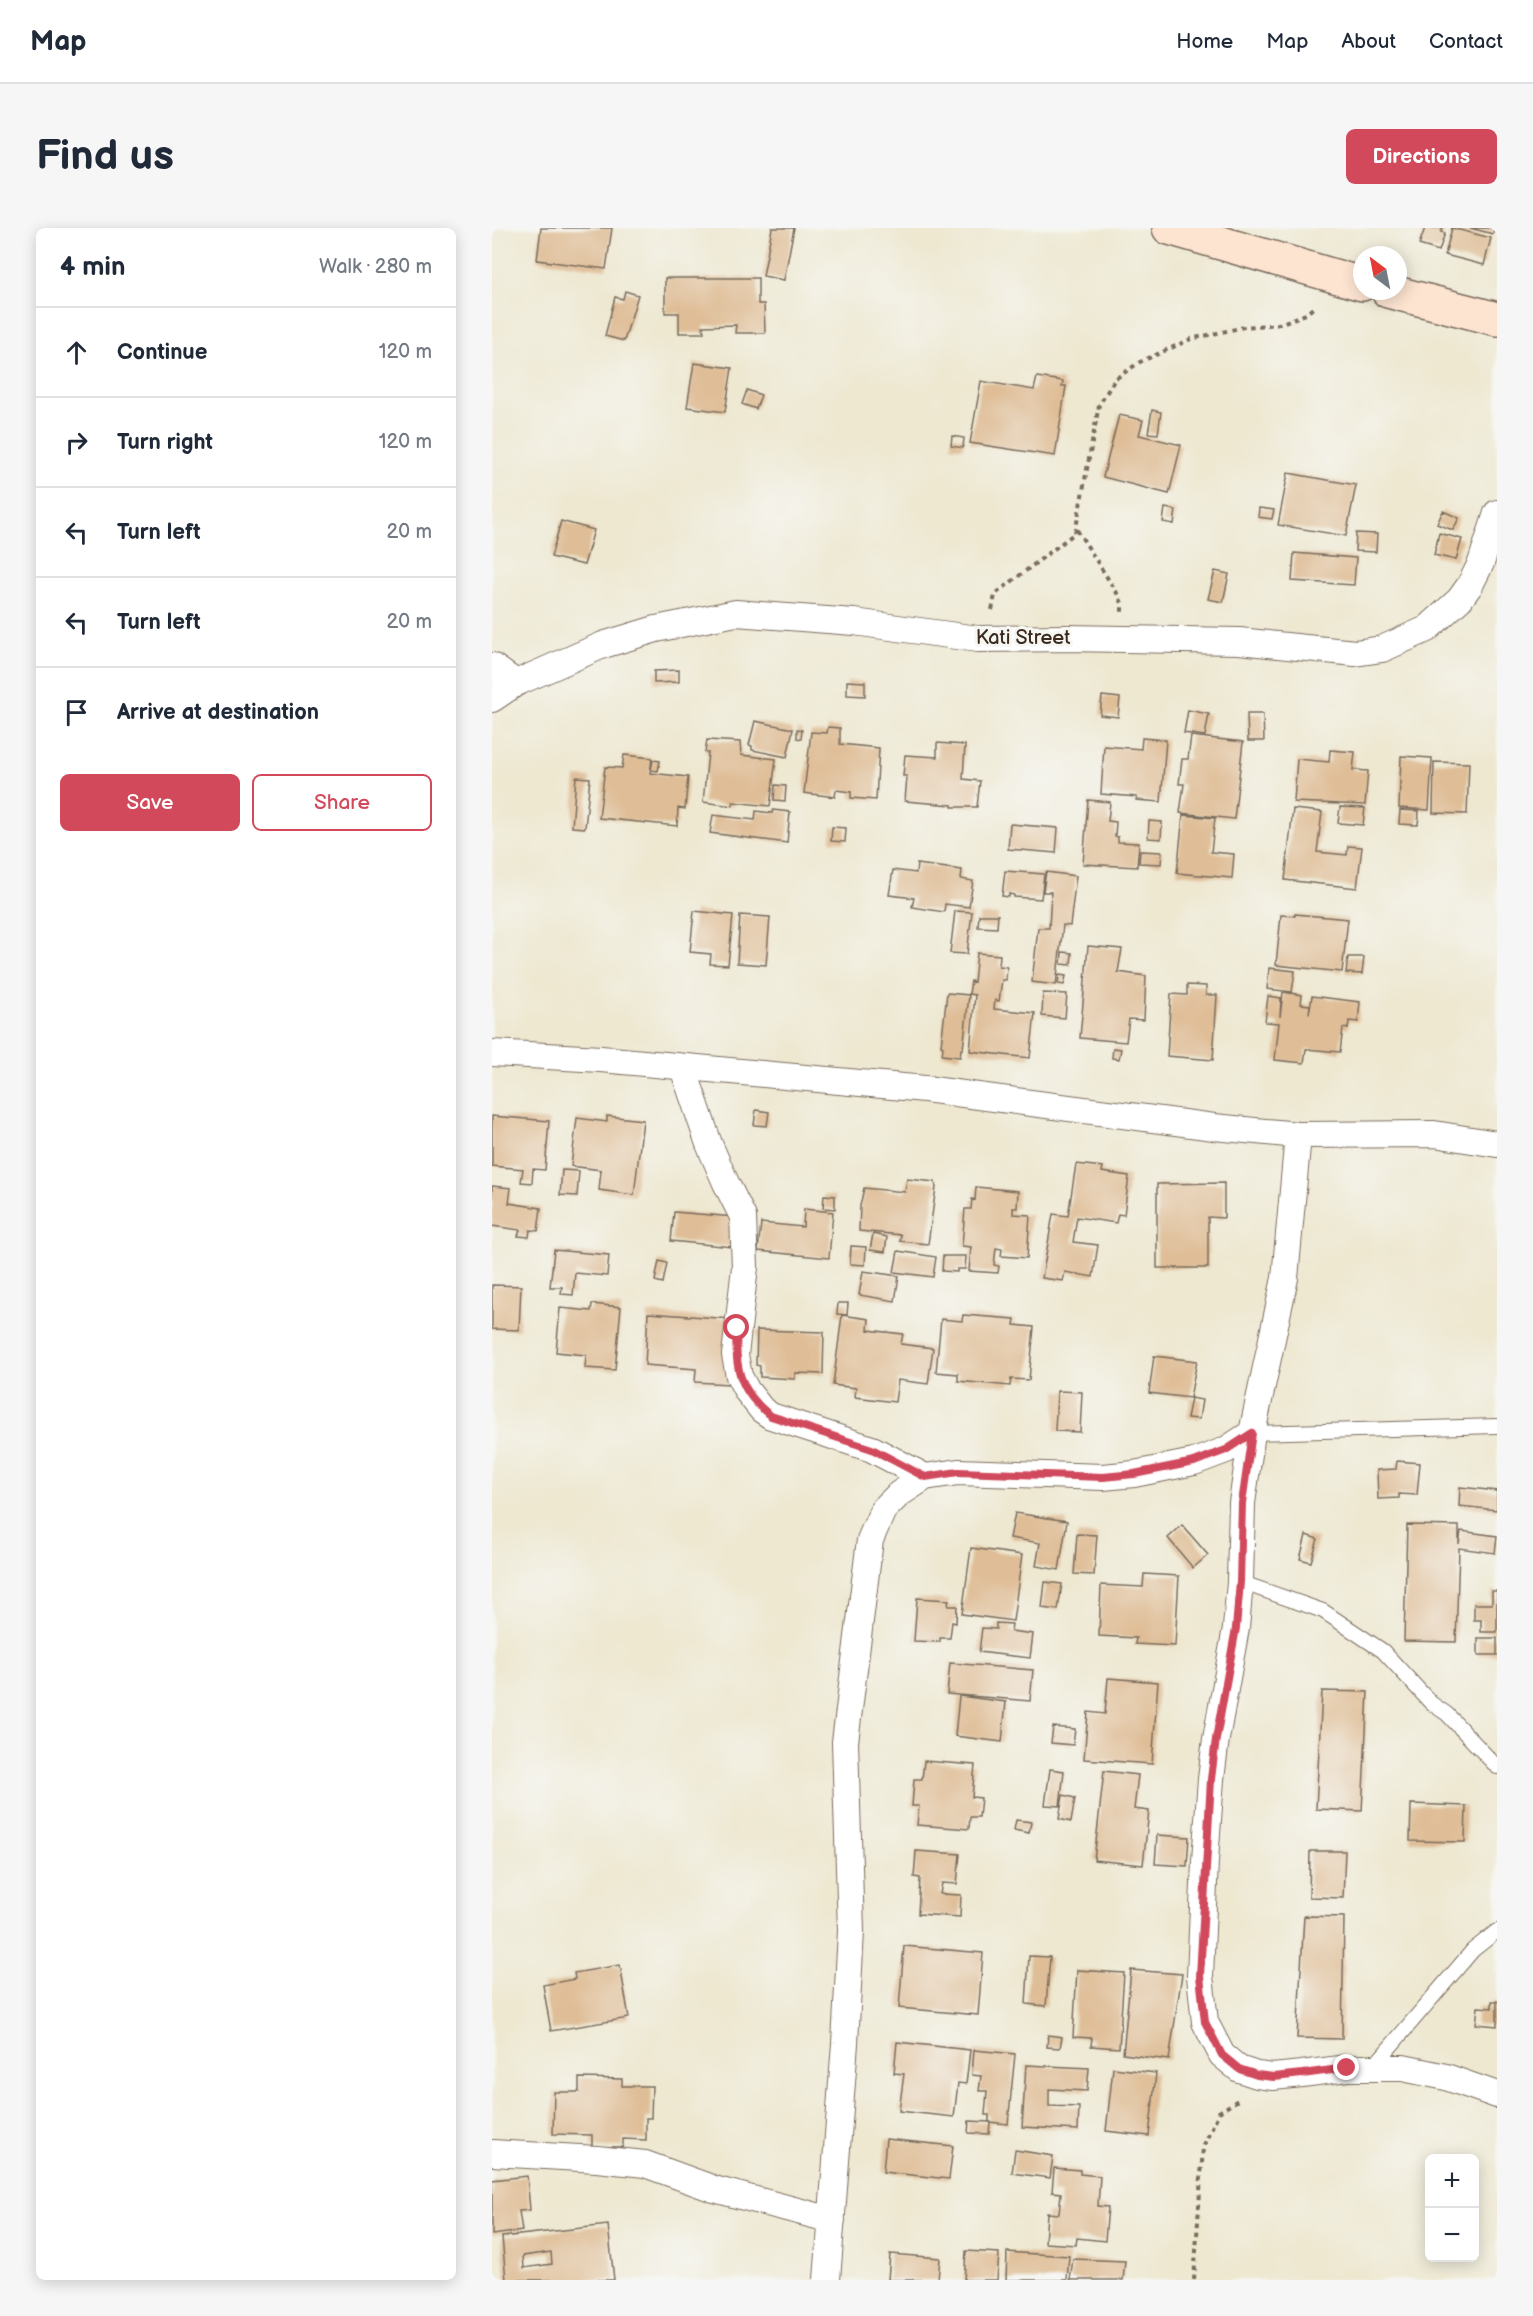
<!DOCTYPE html>
<meta charset="utf-8">
<style>
body{margin:0;font-family:"Balsamiq Sans",sans-serif;background:#f6f6f7;color:#1f2937}
.controls{position:absolute;right:18px;bottom:18px;display:grid;overflow:hidden;border-radius:9px;box-shadow:0 3px 15px #0003}
.controls button{width:54px;height:54px;display:grid;place-items:center;padding:0;border:0;border-bottom:2px solid #e0e1e3;background:#fff;color:#1f2937;font:30px sans-serif}
.compass{position:absolute;left:861px;top:18px;width:54px;height:54px;border-radius:50%;background:#fff;box-shadow:0 3px 15px #0003;rotate:328deg}
.stop{position:absolute;width:18px;height:18px;margin:-14px;border:4px solid #d1495b;border-radius:50%;background:#fff}
.stop.end{background:#d1495b;border-color:#fff;box-shadow:0 2px 6px #0008}
.list{margin:0;padding:0;list-style:none}
h2{display:flex;justify-content:space-between;align-items:center;height:78px;margin:0;padding:0 24px;font-size:26px}
h2 small{font-size:20px;font-weight:400;color:#747a83}
.list li{display:grid;grid-template-columns:39px 1fr auto;gap:18px;align-items:center;box-sizing:border-box;height:90px;padding:0 24px;border-top:2px solid #e0e1e3}
.list b{display:block;font-size:22px;white-space:nowrap}
.list em{font-size:20px;font-style:normal;color:#747a83}
.actions{display:flex;gap:12px;padding:18px 24px}
.actions a{flex:1;padding:14px 0;border:2px solid #d1495b;border-radius:9px;text-align:center;font-size:21px;color:#d1495b}
.actions .main{background:#d1495b;color:#fff}
.icon{flex:none;width:33px;height:33px;fill:none;stroke:currentColor;stroke-width:2;stroke-linecap:round;stroke-linejoin:round}
.map{position:relative;flex:none;width:1005px;height:2052px;overflow:hidden;border-radius:9px}
header{display:flex;align-items:center;gap:36px;box-sizing:border-box;height:84px;padding:0 30px;background:#fff;border-bottom:2px solid #e0e1e3}
header strong{font-size:28px}
nav{display:flex;gap:33px;margin-inline-start:auto;font-size:21px}
.intro{display:flex;align-items:center;justify-content:space-between;box-sizing:border-box;height:144px;padding:0 36px}
h1{margin:0;font-size:42px}
.button{padding:15px 27px;border-radius:9px;background:#d1495b;color:#fff;font-size:21px;font-weight:700}
main{display:flex;gap:36px;padding:0 36px}
aside{flex:1;background:#fff;border-radius:9px;box-shadow:0 3px 15px #0003}
.map>svg:first-child{display:block}
.building{fill:#dfbd96;fill-rule:evenodd}
.lines{fill:none;stroke-linecap:round;stroke-linejoin:round}
.lane-casing{stroke:#7a6c5d;stroke-width:16}
.street-casing{stroke:#7a6c5d;stroke-width:28}
.secondary-casing{stroke:#7a6c5d;stroke-width:36}
.path{stroke:#7a6c5d;stroke-width:4;stroke-dasharray:4.5 4.5;stroke-linecap:butt}
.lane{stroke:#fff;stroke-width:14}
.street{stroke:#fff;stroke-width:26}
.secondary{stroke:#fde4d1;stroke-width:33}
.route{stroke:#d1495b;stroke-width:8}
.labels{text-anchor:middle;dominant-baseline:central;stroke-width:6;stroke-linejoin:round;paint-order:stroke}
.street-label{font-size:20px;fill:#3b2a1e;stroke:#f6f6f2}
</style>
<header>
<strong>Map</strong>
<nav><a>Home</a><a>Map</a><a>About</a><a>Contact</a></nav>
</header>
<div class="intro"><h1>Find us</h1><a class="button">Directions</a></div>
<main>
<aside>
<h2>4 min<small>Walk · 280 m</small></h2>
<ul class="list">
<li><svg class="icon" aria-label="ahead" viewBox="0 0 24 24"><path d="M12 20V5M6 11l6-6 6 6"/></svg><div><b>Continue</b></div><em>120 m</em></li>
<li><svg class="icon" aria-label="right" viewBox="0 0 24 24"><path d="M7 20v-9h11M14 6l5 5-5 5"/></svg><div><b>Turn right</b></div><em>120 m</em></li>
<li><svg class="icon" aria-label="left" viewBox="0 0 24 24"><path d="M17 20v-9H6M10 6l-5 5 5 5"/></svg><div><b>Turn left</b></div><em>20 m</em></li>
<li><svg class="icon" aria-label="left" viewBox="0 0 24 24"><path d="M17 20v-9H6M10 6l-5 5 5 5"/></svg><div><b>Turn left</b></div><em>20 m</em></li>
<li><svg class="icon" aria-label="arrive" viewBox="0 0 24 24"><path d="M6 21V4h12l-3 4 3 4H6"/></svg><div><b>Arrive at destination</b></div></li>
</ul>
<div class="actions"><a class="main">Save</a><a>Share</a></div>
</aside>
<div class="map">
<svg width="1005" height="2052" viewBox="0 0 1005 2052">
<rect width="100%" height="100%" fill="#f6f6f2"/>
<filter id="ink" filterUnits="userSpaceOnUse"><feTurbulence type="fractalNoise" baseFrequency=".0167" numOctaves="2"/><feDisplacementMap in="SourceGraphic" scale="12" xChannelSelector="R" yChannelSelector="G"/><feConvolveMatrix kernelMatrix="1 2 1 2 8 2 1 2 1" color-interpolation-filters="sRGB"/></filter>
<filter id="wash" filterUnits="userSpaceOnUse"><feTurbulence type="fractalNoise" baseFrequency=".008" numOctaves="4" result="noise"/><feDisplacementMap in="SourceGraphic" scale="24" xChannelSelector="R" yChannelSelector="G"/><feGaussianBlur stdDeviation="1.35" result="paint"/><feColorMatrix in="noise" values="0 0 0 0 0 0 0 0 0 0 0 0 0 0 0 0 0 1.4 0 .05"/><feComposite in="paint" operator="in"/></filter>
<g filter="url(#wash)">
<rect width="100%" height="100%" fill="#eee8d1"/>
<g id="blocks">
<path class="building" d="M49,0H120L114,41L45,32Z
M280,0H302L292,52L271,48Z
M933,0H951L949,4L953,5L947,23L927,17Z
M960,0L999,10L992,37L953,27Z
M978,0H1002L1001,6Z
M173,50H266V76H272L273,105H243L244,97L211,98L212,105H187V85H173Z
M133,63L146,67L132,113L113,108L123,69L131,71Z
M202,135L240,140L233,184L195,179Z
M545,149L571,153L570,158H574L563,228L478,215L489,153L542,162Z
M255,162L269,167L264,181L250,176Z
M660,182L669,184L666,206L656,205Z
M627,187L651,192L647,207L689,217L677,266L611,249Z
M460,208L472,210L471,220L459,218Z
M796,245L864,257L854,308L786,297Z
M673,280L684,282L682,296L671,294Z
M767,280L782,282L780,291L766,289Z
M951,283L967,290L961,302L945,296Z
M69,293L102,302L92,337L59,329Z
M864,305L885,306L884,324L863,323Z
M947,305L970,311L964,332L942,327Z
M802,325L864,330L862,357L800,353Z
M723,343L737,346L731,374L716,371Z
M187,442V454L162,455V443Z
M355,453L373,454V468L355,467Z
M610,468L628,470L626,489L608,487Z
M696,482L717,486L713,508L692,505Z
M755,486H771L772,513H756Z
M263,493L301,501L295,529L260,522V518L257,517Z
M336,499L348,500V516L387,520L384,572L359,570V564L344,562L343,569L312,565L319,504L335,505Z
M305,501L310,502L309,511L305,510Z
M699,508L751,514L742,591L688,585L692,556H687L690,531H696Z
M650,510L674,512L669,574L644,572L645,569L609,566L612,518L649,521Z
M215,512L248,514L249,527L284,531L278,578L241,574V578L211,574L216,525L213,524Z
M445,515L473,517L471,551L488,553L485,579H460V577L413,573L415,548H411L413,527L445,529Z
M838,522L863,524L861,542L876,543L873,577L802,574L805,531L837,534Z
M132,527L160,530L158,545L196,549L193,581L186,580L185,598L107,590L113,539L130,540Z
M909,528L940,530L937,582L907,580Z
M161,532L168,533L166,543L159,542Z
M942,534L977,535L975,586L941,585Z
M84,549L98,550L93,600L80,599Z
M283,557L294,558L293,573L282,572Z
M596,572L618,574L616,593L624,594L623,608L626,609V614L647,615L645,639L591,636Z
M848,579L873,580L871,597L846,595Z
M801,581L830,584L825,624L855,627L856,618L870,619L865,660L793,652Z
M281,582L298,584L295,615L218,605L221,587L263,592L264,583L280,585Z
M908,582L927,583L926,597L907,596Z
M691,587L723,590L719,624L742,626L740,650L685,645Z
M657,593L670,594L669,611L656,610Z
M518,596L566,600L564,625L516,621Z
M340,599L354,600L353,614L339,613Z
M648,623L670,624L669,636L647,635Z
M425,636L470,642L469,651L481,653L477,679L453,676L452,684L420,679L422,670L397,667L401,642L424,645Z
M513,643L552,646L549,671L522,669V667L517,666V669L510,668Z
M554,644L584,648L578,698L571,697L564,757L540,754L546,700H557L559,664H551Z
M202,683L241,687L236,737L218,736L219,726L198,724Z
M463,683L480,684L475,726L458,725Z
M803,686L856,691L850,744L784,737L789,687L803,688Z
M248,687L278,689L274,737L245,735Z
M487,687H506L505,700L486,699Z
M596,718L630,721L626,744L654,748L652,792L637,791L634,814L588,810Z
M570,724L580,725L579,737L569,736Z
M485,725L508,727L507,738L515,739L514,752H510L507,773L503,772L502,781L543,785L538,830L478,823L483,767L477,766L479,753L482,754Z
M856,729H872L870,746L854,745Z
M777,740L803,743L800,764L775,761Z
M567,747L574,748L572,757L566,756Z
M695,757L714,758V767H725L721,832L675,828L679,766L695,767Z
M791,764L810,767L809,776L818,777L817,786L820,768L868,774L866,794L857,793L856,801L851,800L848,824L814,821L812,835L783,832L787,795L773,794L776,768L789,770L788,789Z
M455,765L477,767L471,821H469L468,829L450,827L451,819L449,818Z
M551,765L575,766L573,790L550,788Z
M621,820L629,821L627,831L620,830Z
M264,882L277,884L275,898L262,897Z
M0,888L57,893L53,942L41,941L40,955L29,954L31,941L0,938Z
M115,888L151,892L142,967L107,962L109,942L79,938L85,890L115,894Z
M584,936L611,939L610,944L637,948L632,987L626,986L624,995L585,989L581,1014L606,1017L601,1049L573,1044L571,1053L550,1050L561,986L576,988Z
M70,942L87,943L85,968L68,967Z
M415,951L443,954L444,959L436,1016L408,1013L409,1007L367,1003L368,978L372,960L413,964Z
M732,955V990L716,989V1040H665V956Z
M0,958L19,960L17,975L49,980L46,1003L38,1002L37,1009L26,1008L28,1002L0,998Z
M484,959L526,963L525,980H521V986L538,987L535,1030L509,1028L510,1021L504,1020L502,1037L507,1038L506,1045L477,1043L479,1019L470,1018L473,981H479L480,971L483,972Z
M332,967L343,968V981L331,980Z
M312,981L341,984L337,1030L266,1023L269,995L311,999Z
M182,984L243,989L240,1019L179,1013Z
M381,1006L395,1009L393,1024L378,1022Z
M359,1018L374,1019L373,1037L358,1036Z
M62,1022L117,1027L115,1048L83,1045L81,1067L69,1066L70,1059H58Z
M406,1023L444,1029L441,1049L402,1044Z
M451,1028H474L473,1041H465V1044L450,1043Z
M167,1033L175,1035L171,1055L163,1053Z
M371,1043L407,1048L403,1073L367,1067Z
M0,1057L29,1058L27,1102L0,1101Z
M346,1075H356L355,1087L345,1086Z
M100,1076L129,1079L123,1142L93,1140L94,1127L64,1124L68,1080L99,1083Z
M156,1085L240,1091L237,1156L203,1154L204,1141L153,1137Z
M350,1087L377,1091L376,1102L411,1106L409,1116L441,1120L436,1156L406,1152L403,1174L363,1169L364,1160L341,1157Z
M471,1087L523,1091L522,1097L542,1099L537,1152L519,1151L518,1158L466,1153V1146L444,1144L449,1091L470,1093Z
M265,1102L332,1104L331,1146L303,1145V1151L268,1149V1138L264,1137Z
M662,1128L705,1133L698,1170L657,1165Z
M565,1163L590,1164L588,1204L563,1203Z
M699,1170L710,1172L707,1191L695,1190Z
M905,1233L928,1235L925,1267L907,1266V1270L886,1271L885,1242L904,1241Z
M968,1259L1005,1263V1282L967,1278Z
M523,1285L575,1293L567,1342L544,1338L548,1315L518,1310Z
M690,1297L716,1327L701,1340L676,1310Z
M915,1297L967,1298V1316L969,1303L1005,1308L1003,1325L967,1320L964,1414L912,1413Z
M585,1306L605,1307L602,1347L582,1346Z
M814,1307L826,1311L819,1334L808,1331Z
M479,1320L530,1327L521,1393L470,1386Z
M652,1346L687,1348L683,1418L643,1416L644,1410L607,1408L609,1357L651,1359Z
M553,1354L570,1356L566,1382L550,1380Z
M1000,1363H1005V1404H989V1392H982V1376H1000Z
M425,1370L457,1372L456,1378H465L464,1395L460,1394L458,1410H448V1414L422,1413Z
M504,1395L520,1396L519,1403L541,1406L538,1430L487,1424L490,1400L504,1401Z
M986,1410H1005V1427H986Z
M458,1435L541,1442L538,1473L455,1466Z
M616,1450L666,1454L660,1536L592,1531L596,1484L613,1486Z
M830,1463L876,1464L870,1583L824,1581Z
M467,1468L514,1474L510,1514L463,1508Z
M561,1499L583,1501L581,1517L559,1515Z
M432,1533L483,1537L480,1569L489,1570L487,1589H478L477,1601L425,1597L427,1578H420L422,1551H430Z
M558,1541L572,1543L568,1578L553,1577Z
M612,1543L646,1547L642,1581L657,1583L651,1637L602,1632Z
M571,1567L583,1570L579,1594L567,1591Z
M919,1576L974,1578L973,1614L918,1613Z
M524,1592L539,1594L537,1605L522,1602Z
M665,1607L697,1609L695,1638L663,1636Z
M424,1623L468,1626L465,1656L450,1655L448,1666L469,1667L468,1689L426,1686L428,1650L422,1649Z
M818,1623H853L851,1670L817,1669Z
M812,1688L852,1689L850,1811L805,1810Z
M412,1718L491,1725L486,1787L407,1780Z
M537,1728L558,1729L554,1778L534,1776Z
M128,1737L137,1790L59,1803L51,1757L83,1751L82,1745Z
M585,1742L632,1745L627,1820L599,1818L600,1810L581,1809Z
M639,1742L690,1746L677,1832L631,1826Z
M1000,1773H1005V1798L984,1796L986,1779L1000,1780Z
M556,1807L570,1809L568,1820L555,1819Z
M405,1814L478,1822L474,1856L466,1855L462,1889L407,1883L412,1846L402,1845Z
M482,1822L523,1826L516,1896L497,1894V1887H493L495,1863H487L489,1848L480,1847Z
M534,1837L597,1840L595,1863L557,1861V1878L587,1879L586,1902L530,1899Z
M621,1840L664,1845L657,1908L614,1903Z
M87,1850L130,1851V1858H160L159,1890H154V1912L131,1911V1919H100V1907L61,1906L62,1864H87Z
M477,1893L498,1894L497,1906L476,1905Z
M394,1911L461,1918L457,1951L391,1944Z
M523,1922L561,1928L558,1950L520,1945Z
M562,1940L588,1942V1946L608,1948L606,1978L616,1979L613,2013L585,2010L584,2017L553,2015L555,1985L567,1986L569,1965L560,1964Z
M35,1948L38,1982L27,1983L30,2003L0,2007V1952Z
M116,1997L122,2052H14L10,2009ZM59,2024L60,2036L32,2040L31,2028Z
M474,2023L507,2025L505,2052H472Z
M515,2024L577,2028L575,2052H514Z
M398,2026L448,2030L446,2052H396Z
M581,2031L633,2033L631,2052H578Z"/>
</g>
</g>
<g filter="url(#ink)">
<use href="#blocks" fill-opacity="0" stroke="#7a6c5d" stroke-width="1.5"/>
<g class="lines">
<g class="lane-casing">
<path id="lane" d="M760,1205L1005,1198
M748,1354L831,1383L891,1423L939,1475L955,1486L1005,1539
M881,1839L981,1722L1005,1703"/>
</g>
<g class="street-casing">
<path id="street" d="M0,438L24,455
M0,471L24,455L111,417L164,401L244,385L362,394L486,411L574,410L747,413L863,425L890,421L935,401L968,371L978,357L989,335L1005,285
M0,825L109,831L433,861L722,899L806,907L942,906L1005,916
M191,840L217,916L234,955L251,989L253,1039L243,1127L247,1148L255,1163L270,1182L279,1188L380,1221L433,1249
M806,907L793,1050L760,1205L750,1275L748,1354L744,1400L724,1511L719,1551L713,1633L708,1748L713,1794L730,1827L747,1841L765,1847L781,1849L810,1846L855,1840H911L954,1849L1005,1867
M0,1925L105,1931L153,1936L222,1961L340,1992
M335,2052L353,1815L359,1703L353,1514L378,1312L391,1282L407,1266L433,1249L466,1244L611,1249L642,1246L702,1234L734,1222L760,1205"/>
</g>
<g class="secondary-casing">
<path id="secondary" d="M677,0L870,56
M896,63L1005,91"/>
</g>
<path class="path" d="M585,302L625,365L630,375V384
M500,382L503,367L506,364L583,305L607,177L623,151L648,134L699,111L752,99L787,96L814,86L823,78
M702,2052L711,1919L727,1884L746,1872"/>
<use href="#lane" class="lane"/>
<use href="#street" class="street"/>
<use href="#secondary" class="secondary"/>
</g>
</g>
<g class="lines" filter="url(#ink)">
<path class="route" d="M245,1100C242,1138 247,1164 279,1188L380,1221L433,1249L466,1244L611,1249L642,1246L702,1234L734,1222L760,1205L750,1275L748,1354L744,1400L724,1511L719,1551L708,1748L713,1794L730,1827L747,1841L765,1847L782,1849L810,1846L855,1840"/>
</g>
<g class="labels">
<g class="street-label">
<text x="531" y="410">Kati Street</text>
</g>
</g>
</svg>
<div class="controls">
<button>+</button>
<button>−</button>
</div>
<svg class="compass" viewBox="-18 -18 36 36"><path d="M0-13l5 13h-10z" fill="#e53935"/><path d="M0 13l5-13h-10z" fill="#747a83"/></svg>
<div class="stop" style="left:245px;top:1100px"></div>
<div class="stop end" style="left:855px;top:1840px"></div>
</div>
</main>
